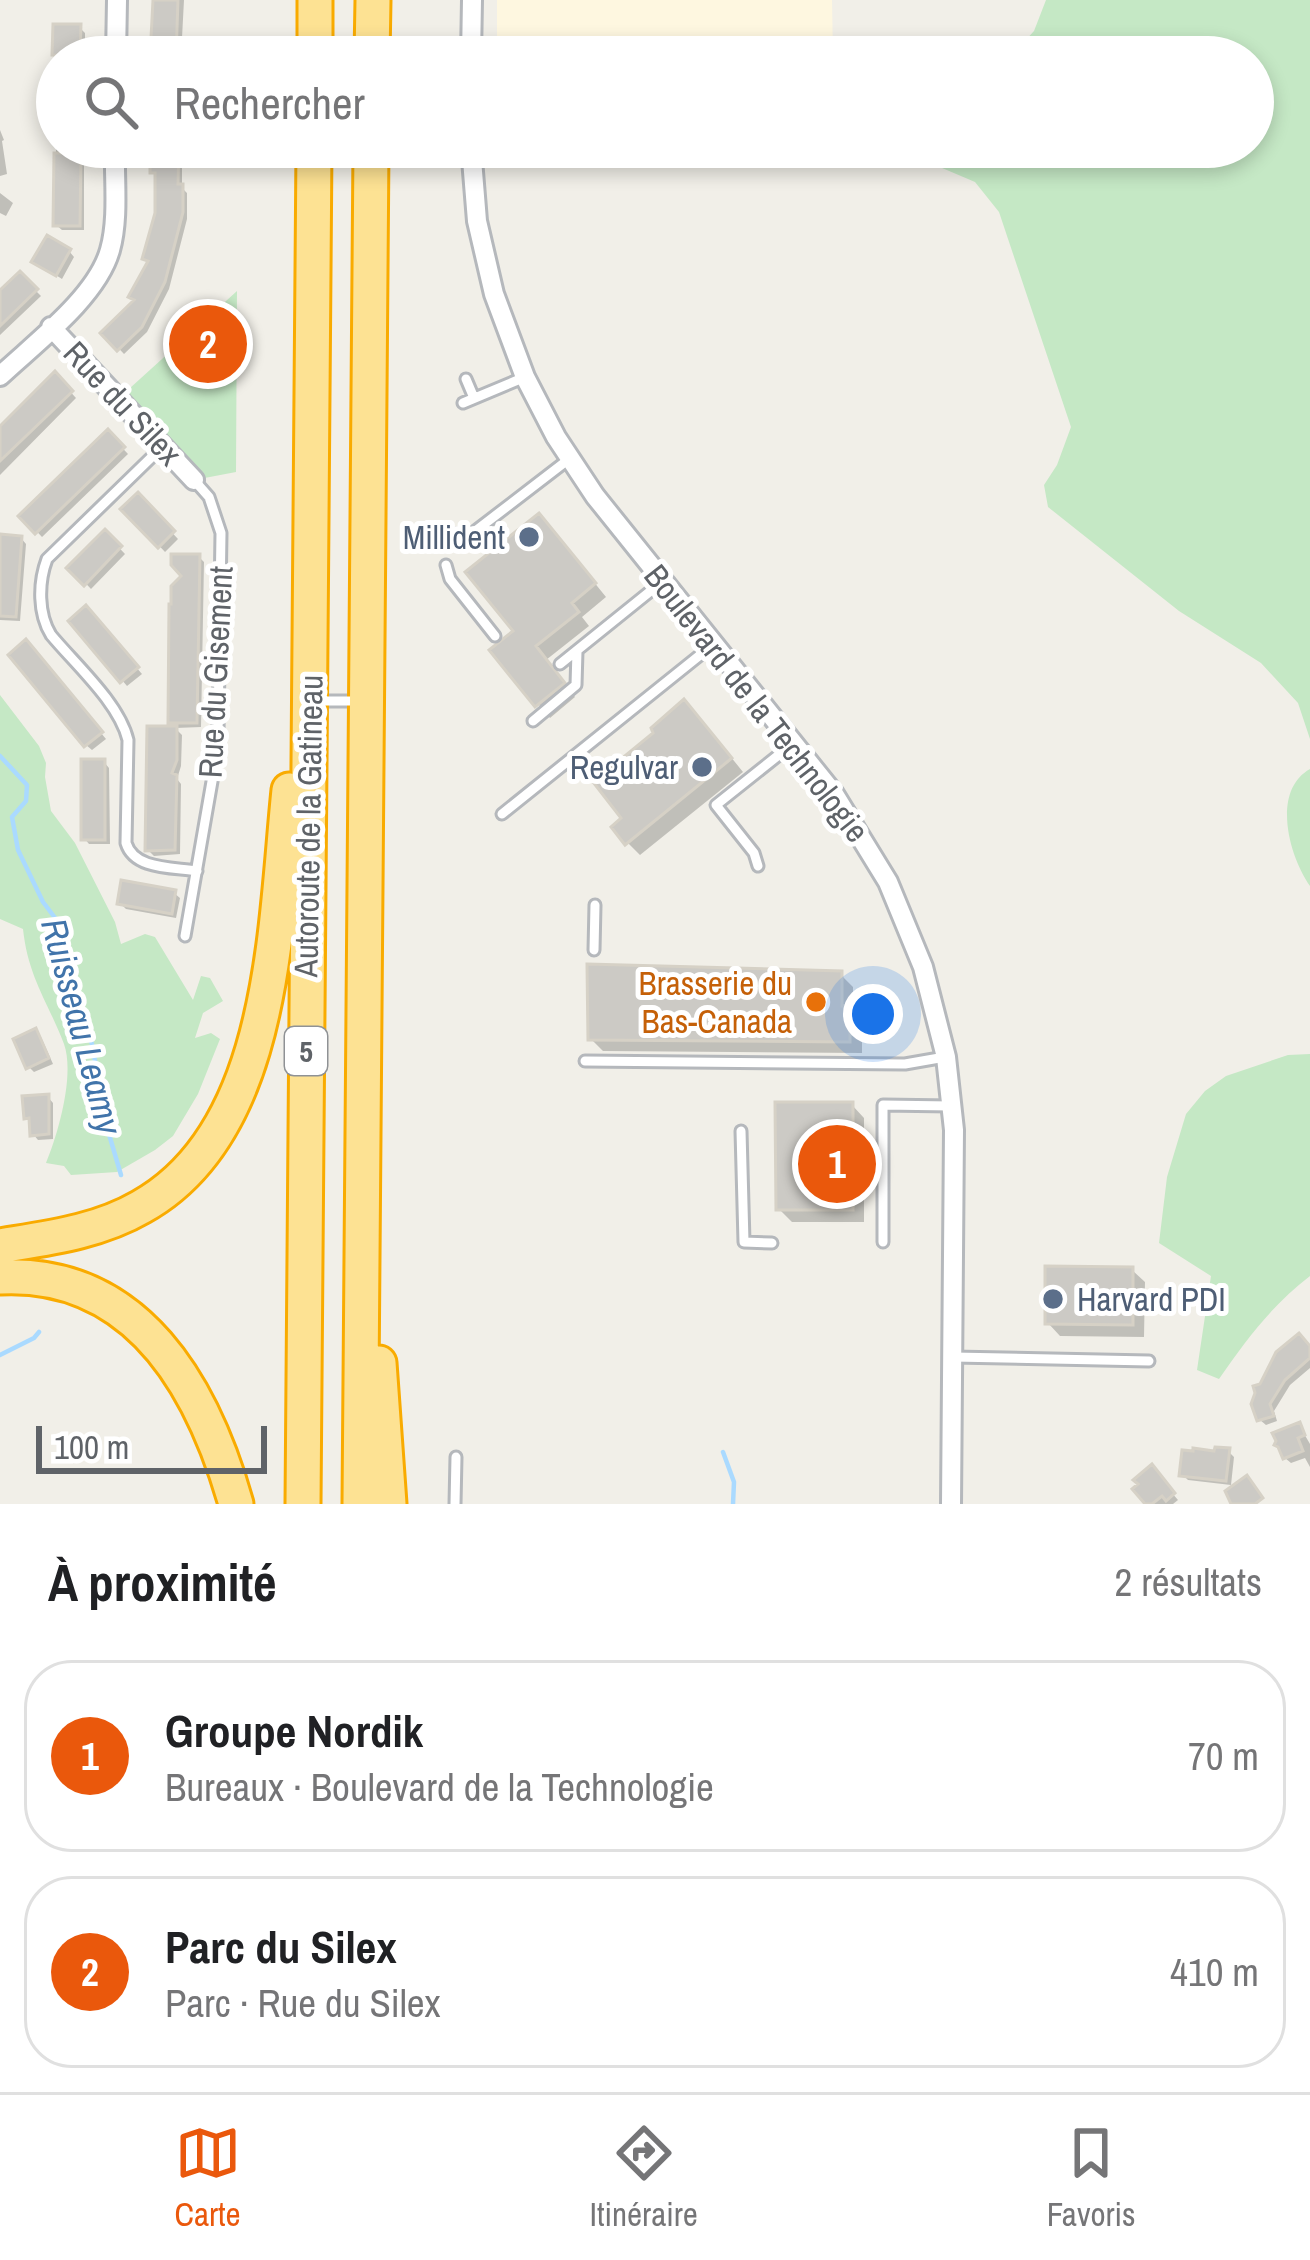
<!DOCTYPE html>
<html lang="fr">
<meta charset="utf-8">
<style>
body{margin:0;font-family:"Archivo Narrow",sans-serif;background:#f2f2f2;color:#202124}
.scale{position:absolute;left:36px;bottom:30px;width:231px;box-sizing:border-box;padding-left:12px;border:6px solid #5f6368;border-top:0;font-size:33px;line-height:42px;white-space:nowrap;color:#5f6368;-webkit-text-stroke:9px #fff;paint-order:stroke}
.you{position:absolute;left:873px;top:1014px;width:42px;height:42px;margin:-30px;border:9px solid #fff;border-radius:50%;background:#1a73e8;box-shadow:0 0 0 18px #1a73e833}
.badge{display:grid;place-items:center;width:78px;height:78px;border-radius:50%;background:#ea580c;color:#fff;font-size:39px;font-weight:700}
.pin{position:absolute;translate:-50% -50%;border:6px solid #fff;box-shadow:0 3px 12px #0006}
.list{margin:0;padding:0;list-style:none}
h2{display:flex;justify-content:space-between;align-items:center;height:156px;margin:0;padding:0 48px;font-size:51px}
h2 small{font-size:39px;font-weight:400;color:#757577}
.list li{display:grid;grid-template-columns:78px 1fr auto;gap:36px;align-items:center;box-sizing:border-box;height:192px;margin:0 24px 24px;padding:0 24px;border:3px solid #e0e0e0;border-radius:48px}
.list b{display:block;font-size:45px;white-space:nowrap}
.list p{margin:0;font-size:39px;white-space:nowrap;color:#757577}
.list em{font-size:39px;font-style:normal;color:#757577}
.icon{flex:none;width:66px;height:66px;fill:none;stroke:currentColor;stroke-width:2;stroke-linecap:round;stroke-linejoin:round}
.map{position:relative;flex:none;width:1310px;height:1504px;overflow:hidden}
.search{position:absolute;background:#fff;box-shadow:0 6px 18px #0003;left:36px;right:36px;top:36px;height:132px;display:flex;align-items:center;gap:30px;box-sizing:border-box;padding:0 42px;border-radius:66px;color:#757577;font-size:45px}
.sheet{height:588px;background:#fff}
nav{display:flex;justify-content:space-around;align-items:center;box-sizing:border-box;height:168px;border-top:3px solid #e0e0e0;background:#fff;font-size:33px;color:#757577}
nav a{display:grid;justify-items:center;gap:6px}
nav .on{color:#ea580c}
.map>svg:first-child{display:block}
.commercial{fill:#fef7e0}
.green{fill:#c5e8c5}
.shadow{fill:#0003}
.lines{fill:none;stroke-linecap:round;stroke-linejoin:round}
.stream{stroke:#aadaff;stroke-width:4.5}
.building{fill:#cccac5;stroke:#d6d1c6;stroke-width:3}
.service-casing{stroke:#b5b8bc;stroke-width:15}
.minor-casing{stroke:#b5b8bc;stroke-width:24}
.motorway-casing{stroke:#f9ab00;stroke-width:39}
.service{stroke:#fff;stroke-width:9}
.minor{stroke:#fff;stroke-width:18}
.motorway{stroke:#fde293;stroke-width:33}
.service-dot{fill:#5c6f8a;stroke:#fff;stroke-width:4.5}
.food-dot{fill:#e8710a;stroke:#fff;stroke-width:4.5}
.labels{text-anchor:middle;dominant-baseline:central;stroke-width:10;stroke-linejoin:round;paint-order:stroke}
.shield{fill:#fff;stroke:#8f9295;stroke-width:3}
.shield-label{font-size:30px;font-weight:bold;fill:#5f6368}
.street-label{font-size:33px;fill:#5f6368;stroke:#fff}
.service-label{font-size:33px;fill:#4e5e75;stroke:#fff;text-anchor:end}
.food-label{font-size:33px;fill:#c56008;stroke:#fff;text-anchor:end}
.water-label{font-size:36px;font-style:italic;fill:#4174aa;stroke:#fff}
</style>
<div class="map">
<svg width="1310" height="1504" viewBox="0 0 1310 1504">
<rect width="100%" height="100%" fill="#f1efe8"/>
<path class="commercial" d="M497,0H832L833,57H497Z"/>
<path class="green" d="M1046,0H1310V739L1298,703L1261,663L1179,611L1048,507L1044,485L1057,465L1071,427L999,212L975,182L928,162L924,147H1253V57H1010L1034,31Z
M237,291L236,472L194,480L119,398Z
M0,695L39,746L46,763L45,777L51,811L75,843L115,922L121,944L145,934L155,937L193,1000L201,976L210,978L223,1001L203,1013L195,1038L211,1033L220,1039L198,1094L173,1136L155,1150L117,1172L71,1175L64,1166L46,1163C58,1134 75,1075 64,1044C48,1002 28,977 23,929L0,919Z
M1310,769V886C1289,856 1271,791 1310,769Z
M1310,1054V1276C1272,1305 1246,1340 1219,1379L1197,1370L1211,1276L1159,1243L1167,1177L1186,1114L1205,1091L1226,1076L1288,1055Z"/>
<path class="shadow" d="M155,0H184L181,57H153Z
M56,27H79L85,33V57H57V147H84V230H62L56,225Z
M0,130L4,140L2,141L7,174L0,176Z
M154,147H182V188L187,193V219L169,289L147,332L124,354L104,333L137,301L150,263L158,213V177L153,172Z
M0,193L13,203L6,216L0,213Z
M69,251L74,257L62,279L35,262Z
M20,275L41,296L0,335V295Z
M55,375L76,398L0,475V436Z
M108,433L128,454L42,537L22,516Z
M138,496L178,539L165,552L125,509Z
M551,529L606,597L582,617L589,626L546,660L575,697L550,718L493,650L517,632Z
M105,533L125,554L91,589L71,568Z
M0,537L21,538L26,544L20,621L0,620Z
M199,557L204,562L201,727L176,728L171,722Z
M86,609L142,674L127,686L72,621Z
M31,649L106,739L92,750L86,745Z
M697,715L743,772L640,855L628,843Z
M176,729L182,735L181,766L177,779L181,784L180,854L154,856L148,850Z
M104,762L109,768L110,844H89L84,838Z
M174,893L180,898L176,918L126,909L120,903Z
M840,974L853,987V1012L862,1021V1053L603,1051L591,1039Z
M35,1032L41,1037L53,1064L34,1072L29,1067Z
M48,1097L53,1103V1139L38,1140L33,1134L32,1123L27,1117Z
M852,1105L864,1118V1222H792L779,1209Z
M1132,1270L1145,1282L1144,1337L1060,1336L1048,1323Z
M1310,1349V1368L1290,1385L1274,1411L1277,1421L1266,1425L1260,1420L1257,1388Z
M1299,1425L1310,1444V1467L1305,1458L1291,1463L1285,1458Z
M1228,1451L1234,1457L1231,1485L1188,1480L1183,1475Z
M1151,1469L1178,1500L1173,1504H1149L1137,1489Z"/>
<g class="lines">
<path class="stream" d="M0,756L27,785L26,801L12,817L18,850L43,902L62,927L61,966L92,1044L106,1124L121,1175
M0,1355L34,1338L39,1332
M723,1452L734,1482L733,1504"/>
</g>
<path class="building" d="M153,0H178L176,57H150Z
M53,24H81L80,56L52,55Z
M150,147H179L178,184H183V212L165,282L142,327L117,351L100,333L134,300L128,297L148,261L142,259L155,213V173H150Z
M54,153H81L80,226H53Z
M47,235L71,249L56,276L31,262Z
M20,271L38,289L0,326V290Z
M55,371L73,391L0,461V426Z
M108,429L125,447L35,534L18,516Z
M138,492L175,531L158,548L120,509Z
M539,513L596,583L572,603L579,612L536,646L565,683L535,707L489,650L513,631L465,572Z
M105,529L122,546L84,586L66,568Z
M0,534L22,536L16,617L0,616Z
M171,554H200L197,723H168L169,604H171V586L181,576L171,565Z
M86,605L139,667L120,683L68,621Z
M26,639L103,732L84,747L8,655Z
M684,699L732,758L625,845L611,827L621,818L593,782L653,733L651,728Z
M147,726H177V760L172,773L177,775L175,850L145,851Z
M81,759H105V840H81Z
M121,880L176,890L172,914L117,904Z
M587,964L842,971V1006L850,1005V1042L588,1040Z
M36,1028L49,1058L26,1069L13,1039Z
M49,1094V1134L30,1136L29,1118L24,1119L22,1096Z
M775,1102H853V1210H776Z
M1045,1266L1133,1267V1325L1045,1324Z
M1299,1333L1310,1346V1358L1285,1380L1270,1404L1274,1416L1257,1421L1251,1404L1255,1393L1253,1386L1260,1384L1276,1352Z
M1300,1422L1305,1435L1298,1438L1303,1451L1283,1459L1278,1447L1274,1445L1276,1441L1272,1433Z
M1215,1447L1230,1448L1226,1481L1179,1476L1182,1450L1193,1451V1448L1214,1451Z
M1152,1464L1175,1493L1166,1501L1162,1496L1152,1504H1145L1132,1489L1138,1484L1133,1480Z
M1247,1475L1263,1498L1255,1504H1231L1225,1491Z"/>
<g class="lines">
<g class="service-casing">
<path id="service" d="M466,379L474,398
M463,403L525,377
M163,446L47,559C38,583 38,614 51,635C76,665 119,703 128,740L126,843C134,870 173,867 197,871
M443,536L474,532L569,459
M446,565L450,579L495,636
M560,664L663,581
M316,701H360
M533,721L576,685L577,651
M502,814L715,643
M758,866L754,853L716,805L795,742
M185,936L214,770L218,731L221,533L209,497L194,480
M594,950L595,905
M585,1061L905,1064L945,1057
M741,1131L744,1242L772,1243
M883,1242V1105L951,1106
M953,1357L1149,1361
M455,1504L456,1457"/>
</g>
<g class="minor-casing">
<path id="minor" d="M116,57L117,0
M471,57L472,0
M471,147L477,221L494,294L525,377L556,437L595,496L834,794L888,882L923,967L946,1057L954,1130L951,1504
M51,327L194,480
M0,376C35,343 97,297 110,250C119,218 114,180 115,147"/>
</g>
<g class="motorway-casing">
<path id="motorway" d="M315,57V0
M372,57L373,0
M0,1246C48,1238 98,1232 141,1207C276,1132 275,924 289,790
M0,1277C138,1270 203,1388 236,1504
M379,1363L389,1504
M303,1504L314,147
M360,1504L371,147"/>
</g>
<use href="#service" class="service"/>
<use href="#minor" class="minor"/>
<use href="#motorway" class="motorway"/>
</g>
<g class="service-dot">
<circle cx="529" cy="537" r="12"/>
<circle cx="702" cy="767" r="12"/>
<circle cx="1053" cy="1299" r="12"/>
</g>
<circle class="food-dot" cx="816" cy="1002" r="12"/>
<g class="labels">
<rect class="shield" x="285" y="1027" width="42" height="48" rx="9"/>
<g class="shield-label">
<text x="306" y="1051">5</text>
</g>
<g class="street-label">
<text transform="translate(123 403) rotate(47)">Rue du Silex</text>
<text transform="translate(215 672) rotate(-87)">Rue du Gisement</text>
<text transform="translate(757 703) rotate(52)">Boulevard de la Technologie</text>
<text transform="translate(308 826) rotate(-89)">Autoroute de la Gatineau</text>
</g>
<g class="service-label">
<text x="505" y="537">Millident</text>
<text x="678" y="767">Regulvar</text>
<text x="1077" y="1299" text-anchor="start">Harvard PDI</text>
</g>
<g class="food-label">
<text x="792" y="983">Brasserie du<tspan x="792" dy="38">Bas-Canada</tspan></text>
</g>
<g class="water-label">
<text transform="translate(82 1026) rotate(75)">Ruisseau Leamy</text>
</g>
</g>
</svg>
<div class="scale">100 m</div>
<div class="you"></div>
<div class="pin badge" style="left:837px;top:1164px">1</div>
<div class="pin badge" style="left:208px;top:344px">2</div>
<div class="search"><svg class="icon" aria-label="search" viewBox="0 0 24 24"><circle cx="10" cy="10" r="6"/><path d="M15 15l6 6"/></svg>Rechercher</div>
</div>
<section class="sheet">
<h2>À proximité<small>2 résultats</small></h2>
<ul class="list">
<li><span class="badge">1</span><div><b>Groupe Nordik</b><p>Bureaux · Boulevard de la Technologie</p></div><em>70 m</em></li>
<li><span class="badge">2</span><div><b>Parc du Silex</b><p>Parc · Rue du Silex</p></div><em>410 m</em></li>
</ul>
</section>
<nav>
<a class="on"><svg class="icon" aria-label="map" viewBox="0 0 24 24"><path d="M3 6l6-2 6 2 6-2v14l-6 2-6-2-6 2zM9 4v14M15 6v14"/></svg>Carte</a>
<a><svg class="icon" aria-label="directions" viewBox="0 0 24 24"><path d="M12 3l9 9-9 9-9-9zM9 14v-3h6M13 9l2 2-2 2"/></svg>Itinéraire</a>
<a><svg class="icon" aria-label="saved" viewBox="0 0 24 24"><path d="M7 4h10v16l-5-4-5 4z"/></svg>Favoris</a>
</nav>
